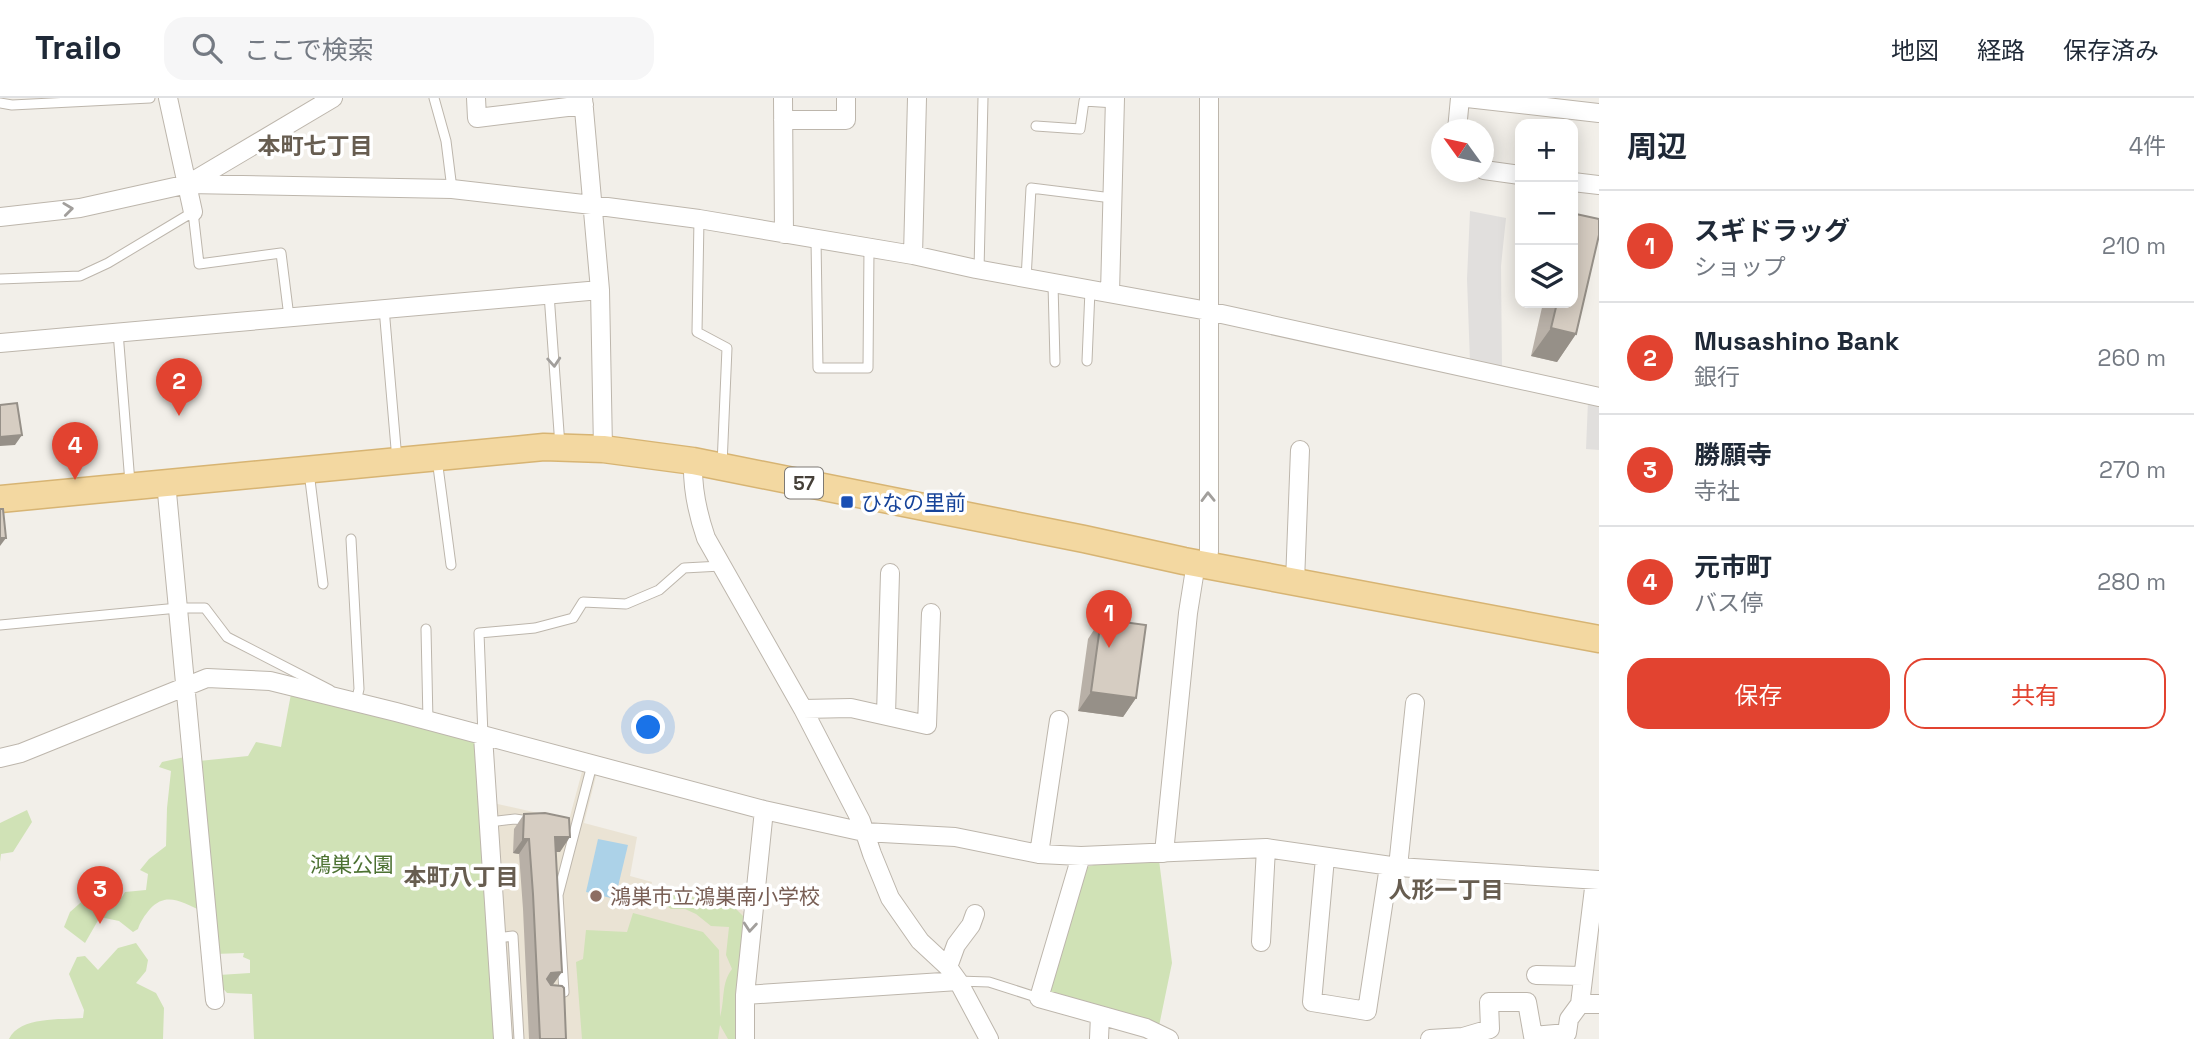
<!DOCTYPE html>
<html lang="ja">
<meta charset="utf-8">
<style>
body{margin:0;font-family:"Space Grotesk","Noto Sans JP",sans-serif;background:#f6f6f7;color:#1f2937}
.controls{position:absolute;right:21px;top:21px;display:grid;overflow:hidden;border-radius:14px;box-shadow:0 4px 18px #0003}
.controls button{width:63px;height:63px;display:grid;place-items:center;padding:0;border:0;border-bottom:2px solid #e0e1e3;background:#fff;color:#1f2937;font:35px sans-serif}
.compass{position:absolute;left:1431px;top:21px;width:63px;height:63px;border-radius:50%;background:#fff;box-shadow:0 4px 18px #0003;rotate:303deg}
.you{position:absolute;left:649px;top:630px;width:24px;height:24px;margin:-18px;border:5px solid #fff;border-radius:50%;background:#1a73e8;box-shadow:0 0 0 10px #1a73e833}
.badge{display:grid;place-items:center;width:46px;height:46px;border-radius:50%;background:#e24330;color:#fff;font-size:23px;font-weight:700}
.pin{position:absolute;translate:-50% -58px;filter:drop-shadow(0 2px 4px #0008)}
.pin::after{content:'';position:absolute;top:37px;width:24px;height:21px;background:inherit;clip-path:polygon(0 0,100% 0,50% 100%)}
.list{margin:0;padding:0;list-style:none}
h2{display:flex;justify-content:space-between;align-items:center;height:91px;margin:0;padding:0 28px;font-size:30px}
h2 small{font-size:23px;font-weight:400;color:#747a83}
.list li{display:grid;grid-template-columns:46px 1fr auto;gap:21px;align-items:center;box-sizing:border-box;height:112px;padding:0 28px;border-top:2px solid #e0e1e3}
.list b{display:block;font-size:26px;white-space:nowrap}
.list p{margin:0;font-size:23px;white-space:nowrap;color:#747a83}
.list em{font-size:23px;font-style:normal;color:#747a83}
.actions{display:flex;gap:14px;padding:21px 28px}
.actions a{flex:1;padding:16px 0;border:2px solid #e24330;border-radius:21px;text-align:center;font-size:24px;color:#e24330}
.actions .main{background:#e24330;color:#fff}
.icon{flex:none;width:38px;height:38px;fill:none;stroke:currentColor;stroke-width:2;stroke-linecap:round;stroke-linejoin:round}
.map{position:relative;flex:none;width:1599px;height:941px;overflow:hidden}
header{display:flex;align-items:center;gap:42px;box-sizing:border-box;height:98px;padding:0 35px;background:#fff;border-bottom:2px solid #e0e1e3}
header strong{font-size:33px}
nav{display:flex;gap:38px;margin-inline-start:auto;font-size:24px}
.search{width:490px;height:63px;background:#f6f6f7;display:flex;align-items:center;gap:18px;box-sizing:border-box;padding:0 24px;border-radius:21px;color:#747a83;font-size:26px}
main{display:flex}
aside{flex:1;background:#fff}
.map>svg:first-child{display:block}
.education{fill:#eae3d4}
.green{fill:#d0e2b6}
.parking{fill:#e1dfdd}
.water{fill:#acd2e8}
.lines{fill:none;stroke-linecap:round;stroke-linejoin:round}
.service-casing{stroke:#bdb6ac;stroke-width:11}
.minor-casing{stroke:#bdb6ac;stroke-width:20}
.primary-casing{stroke:#d7b473;stroke-width:29}
.service{stroke:#fff;stroke-width:9}
.minor{stroke:#fff;stroke-width:18}
.primary{stroke:#f3d8a1;stroke-width:26}
.wall{fill:#b8b0a7}
.shaded-wall{fill:#969088}
.building{fill:#d6cdc2;stroke:#969088;stroke-width:2}
.oneway{stroke:#a29f9c}
.transit-dot{fill:#1a4fb4;stroke:#fff;stroke-width:2.5}
.education-dot{fill:#8d6e63;stroke:#fff;stroke-width:2.5}
.labels{text-anchor:middle;dominant-baseline:central;stroke-width:7;stroke-linejoin:round;paint-order:stroke}
.shield{fill:#fff;stroke:#7d7974;stroke-width:2}
.shield-label{font-size:19px;font-weight:bold;fill:#453f38}
.transit-label{font-size:21px;fill:#164399;stroke:#fff;text-anchor:start}
.park-label{font-size:21px;fill:#4c7132;stroke:#fff}
.education-label{font-size:21px;fill:#785e54;stroke:#fff;text-anchor:start}
.neighbourhood-label{font-size:23px;font-weight:bold;fill:#675d50;stroke:#fff}
</style>
<header>
<strong>Trailo</strong>
<div class="search"><svg class="icon" aria-label="search" viewBox="0 0 24 24"><circle cx="10" cy="10" r="6"/><path d="M15 15l6 6"/></svg>ここで検索</div>
<nav><a>地図</a><a>経路</a><a>保存済み</a></nav>
</header>
<main>
<div class="map">
<svg width="1599" height="941" viewBox="0 0 1599 941">
<rect width="100%" height="100%" fill="#f2efe9"/>
<path class="education" d="M583,670L597,674L584,725L637,739L630,778L652,784L651,788L738,808L746,816L743,941H506L493,705L569,722Z"/>
<path class="green" d="M291,596L474,641L480,660L500,941H254L252,896L227,895L220,887L219,877L250,875V862L243,859L244,855L214,856L199,663L248,658L256,644L281,649Z
M189,658L202,813C182,805 167,793 150,811C145,817 140,824 138,831L133,834L119,823L100,819L85,845L64,829L70,814L87,799L118,805L125,794L146,792L148,776L140,772L149,761L166,748L167,710L171,673L159,669L162,664Z
M27,712L32,724L13,754L1,756L0,764V725Z
M1159,762L1172,865L1159,928L1053,897L1050,891L1086,769L1094,767Z
M668,793L735,810L743,818L742,941H728L720,927L718,941H582L576,864L583,861L586,832L627,834L633,815L703,834L719,852L720,919C725,902 721,885 732,871L726,857L729,829L711,828L696,816L685,811H671L664,806L663,796Z
M136,845L148,862L146,873L136,885L156,895L164,910L163,941H9C20,918 61,922 83,920L84,912L69,876L77,859L85,858L98,872L118,850Z"/>
<path class="parking" d="M1470,113L1506,120L1501,168L1502,270L1470,264L1467,181Z
M1588,303L1599,306V352L1586,351Z"/>
<path class="water" d="M598,741L628,747L615,801L586,794Z"/>
<g class="lines">
<g class="service-casing">
<path id="service" d="M434,0L446,43L452,91
M0,5L12,7L150,0
M1036,28L1080,31L1084,3L1115,5
M699,121L697,234L727,250L722,367
M816,141L818,270H868L869,150
M979,172L983,0
M0,181L80,178L108,165L193,114L199,166L281,155L289,219
M1026,181L1031,90L1112,100
M1053,186L1055,264
M549,196L560,348
M384,210L397,362
M118,234L130,385
M1087,263L1090,192
M437,361L451,467
M309,374L323,486
M351,441L359,591L356,604
M0,527L178,510H205L227,539L330,592
M426,531L428,623
M483,638L479,535L535,530L573,520L583,504L626,506L659,492L684,470L721,468
M489,724L515,721L529,723
M497,840L513,838L519,941
M958,883L989,884L1039,900
M559,895L564,894L558,797L592,667"/>
</g>
<g class="minor-casing">
<path id="minor" d="M168,0L193,114
M476,0L477,20L584,7
M583,0L600,192L603,351
M783,0L784,136
M1467,0L1599,15
M783,22H846V0
M1457,32L1460,0
M1484,72L1520,77
M1573,84L1599,87
M188,86L333,0
M0,119L80,110L188,86L452,91L592,107L699,121L913,157L976,171L1208,213L1599,299
M913,157L917,0
M1110,195L1115,0
M0,245L600,192
M693,363C692,391 697,414 706,440L803,611L861,723L872,756L890,800L920,843L948,869L958,883L989,941
M166,384L215,902
M1207,467L1209,453V0
M1295,484L1300,352
M803,611L851,610L927,627L931,515
M886,617L890,475
M483,638L503,941
M0,660L21,655L207,580L270,583L396,614L764,712L864,734L955,739L1039,756L1081,758L1266,750L1398,769L1599,782
M1164,755L1188,515L1196,465
M1039,756L1059,622
M1081,758L1039,900L1146,930L1169,941
M1325,760L1312,904L1367,913L1389,768
M1398,769L1415,605
M1595,782L1580,906H1599
M1261,844L1266,750
M948,869L956,847L971,827L975,816
M1536,877L1583,878
M745,897L958,883
M745,941V897L764,712
M1099,941L1100,917
M1430,941L1463,939L1490,931L1489,904H1527L1533,938L1567,935L1569,921L1580,906"/>
</g>
<g class="primary-casing">
<path id="primary" d="M0,401L544,349L603,351L693,363L1084,441L1184,463L1599,541"/>
</g>
<use href="#service" class="service"/>
<use href="#minor" class="minor"/>
<use href="#primary" class="primary"/>
</g>
<path class="wall" d="M1576,116L1599,121V137L1576,236L1557,264L1531,258L1543,205H1573V121Z
M1101,521L1136,600L1123,619L1078,613L1088,541Z
M524,716L560,754H556L552,887L566,941H529L523,811L519,756L513,755L514,731Z"/>
<path class="shaded-wall" d="M1551,230L1576,236L1557,264L1531,258Z
M22,337L15,347L0,348V339Z
M0,440H6L0,448Z
M1091,594L1136,600L1123,619L1078,613Z
M555,739H570L560,754H545Z
M523,741H529L519,756L513,755Z
M562,874L552,888L541,890L551,875Z"/>
<path class="building" d="M1576,116L1599,121V137L1576,236L1551,230L1557,205H1573V131Z
M17,305L22,337L0,339V307Z
M0,411H3L6,440H0Z
M1101,521L1146,527L1136,600L1091,594Z
M545,715L569,720L570,739H555L562,874L551,875L547,881L551,887L562,888L564,890L566,941H540L533,796L529,741H523L524,716Z"/>
<defs><path id="oneway-chevron" d="M-2-3.5L2.5 0L-2 3.5" fill="none" stroke-width="1.6" stroke-linecap="round" stroke-linejoin="round" transform="scale(1.75)"/></defs>
<g class="oneway">
<use href="#oneway-chevron" transform="translate(68 111) rotate(-7)"/>
<use href="#oneway-chevron" transform="translate(554 264) rotate(86)"/>
<use href="#oneway-chevron" transform="translate(1208 399) rotate(-91)"/>
<use href="#oneway-chevron" transform="translate(750 829) rotate(95)"/>
</g>
<rect class="transit-dot" x="840" y="397" width="14" height="14" rx="3.5"/>
<circle class="education-dot" cx="596" cy="798" r="7"/>
<g class="labels">
<rect class="shield" x="785" y="369.5" width="38" height="31" rx="5"/>
<g class="shield-label">
<text x="804" y="385">57</text>
</g>
<g class="transit-label">
<text x="861" y="404">ひなの里前</text>
</g>
<g class="park-label">
<text x="352" y="766">鴻巣公園</text>
</g>
<g class="education-label">
<text x="610" y="798">鴻巣市立鴻巣南小学校</text>
</g>
<g class="neighbourhood-label">
<text x="315" y="48">本町七丁目</text>
<text x="461" y="779">本町八丁目</text>
<text x="1446" y="792">人形一丁目</text>
</g>
</g>
</svg>
<div class="controls">
<button>+</button>
<button>−</button>
<button><svg class="icon" aria-label="layers" viewBox="0 0 24 24"><path d="M12 4l9 5-9 5-9-5zM3 14l9 5 9-5"/></svg></button>
</div>
<svg class="compass" viewBox="-18 -18 36 36"><path d="M0-13l5 13h-10z" fill="#e53935"/><path d="M0 13l5-13h-10z" fill="#747a83"/></svg>
<div class="you"></div>
<div class="pin badge" style="left:1109px;top:550px">1</div>
<div class="pin badge" style="left:179px;top:318px">2</div>
<div class="pin badge" style="left:100px;top:826px">3</div>
<div class="pin badge" style="left:75px;top:382px">4</div>
</div>
<aside>
<h2>周辺<small>4件</small></h2>
<ul class="list">
<li><span class="badge">1</span><div><b>スギドラッグ</b><p>ショップ</p></div><em>210 m</em></li>
<li><span class="badge">2</span><div><b>Musashino Bank</b><p>銀行</p></div><em>260 m</em></li>
<li><span class="badge">3</span><div><b>勝願寺</b><p>寺社</p></div><em>270 m</em></li>
<li><span class="badge">4</span><div><b>元市町</b><p>バス停</p></div><em>280 m</em></li>
</ul>
<div class="actions"><a class="main">保存</a><a>共有</a></div>
</aside>
</main>
